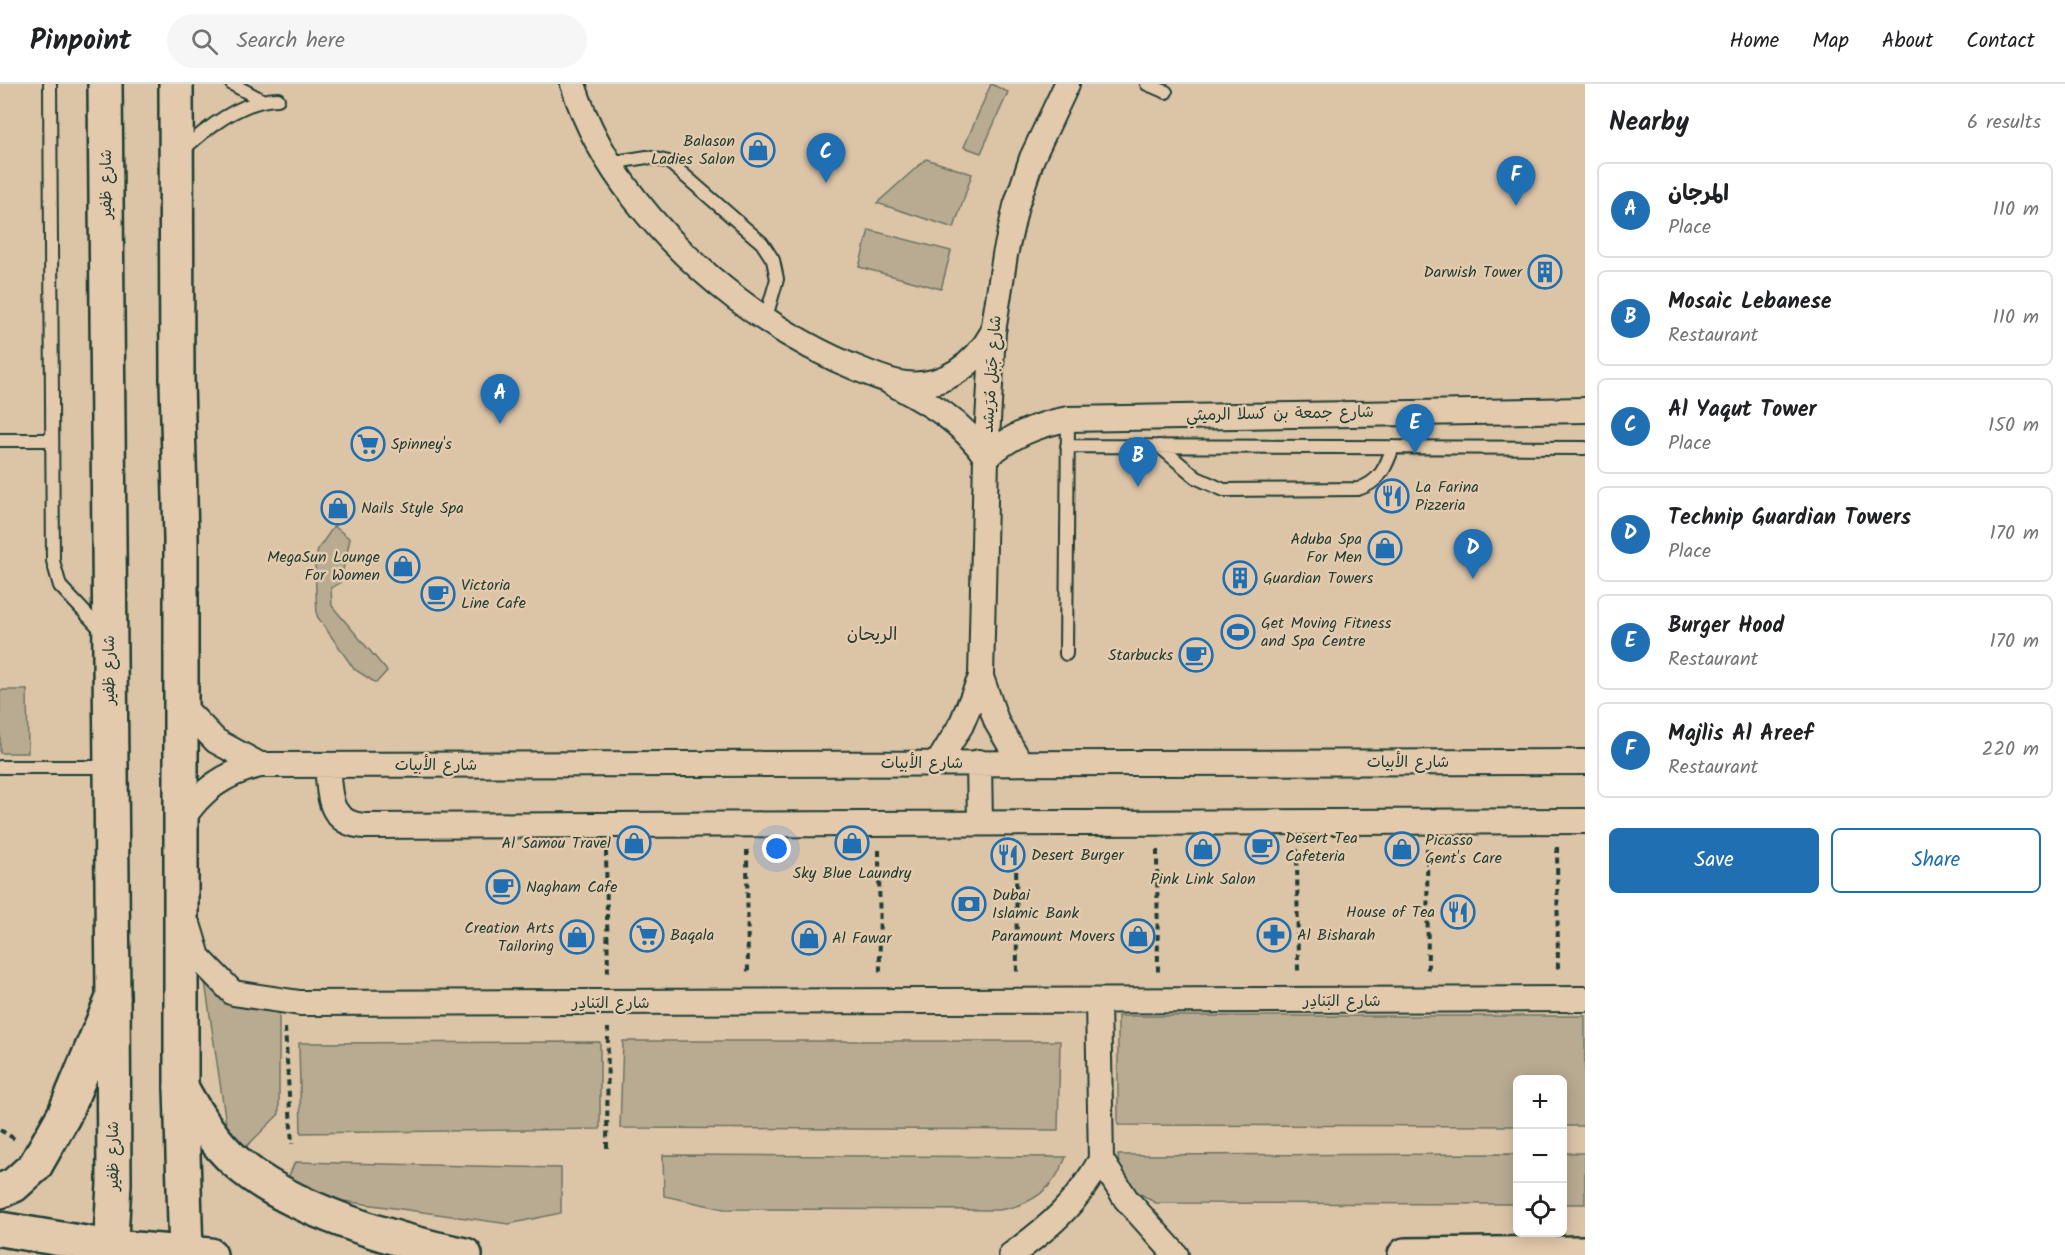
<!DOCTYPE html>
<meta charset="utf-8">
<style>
body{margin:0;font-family:Kalam,"Playpen Sans Arabic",sans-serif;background:#f6f6f6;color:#202124}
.controls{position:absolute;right:18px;bottom:18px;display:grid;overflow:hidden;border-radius:9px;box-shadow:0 3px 15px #0003}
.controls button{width:54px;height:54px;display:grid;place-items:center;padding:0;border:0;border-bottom:2px solid #e0e0e0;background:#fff;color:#202124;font:30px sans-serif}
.you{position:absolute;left:777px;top:765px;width:21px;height:21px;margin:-15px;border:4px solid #fff;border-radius:50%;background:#1a73e8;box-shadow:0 0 0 9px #1a73e833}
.badge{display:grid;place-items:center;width:39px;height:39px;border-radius:50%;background:#1f6fb2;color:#fff;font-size:20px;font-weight:700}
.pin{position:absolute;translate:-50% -50px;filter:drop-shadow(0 2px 3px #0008)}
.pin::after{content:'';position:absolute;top:32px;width:21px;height:18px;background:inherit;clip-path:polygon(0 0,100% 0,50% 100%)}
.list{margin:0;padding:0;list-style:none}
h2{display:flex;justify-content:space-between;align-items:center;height:78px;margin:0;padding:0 24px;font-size:26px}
h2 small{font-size:20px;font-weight:400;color:#757577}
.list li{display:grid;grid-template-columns:39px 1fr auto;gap:18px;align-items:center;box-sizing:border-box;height:96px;margin:0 12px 12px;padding:0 12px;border:2px solid #e0e0e0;border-radius:9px}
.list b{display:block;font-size:22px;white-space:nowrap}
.list p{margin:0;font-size:20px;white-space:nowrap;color:#757577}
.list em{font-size:20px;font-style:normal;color:#757577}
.actions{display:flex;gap:12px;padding:18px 24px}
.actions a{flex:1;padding:14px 0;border:2px solid #1f6fb2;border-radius:9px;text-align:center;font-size:21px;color:#1f6fb2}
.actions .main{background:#1f6fb2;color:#fff}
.icon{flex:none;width:33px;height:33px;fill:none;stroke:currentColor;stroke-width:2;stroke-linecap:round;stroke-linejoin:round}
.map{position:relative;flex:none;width:1585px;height:1171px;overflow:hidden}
header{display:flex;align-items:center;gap:36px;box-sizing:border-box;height:84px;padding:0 30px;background:#fff;border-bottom:2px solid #e0e0e0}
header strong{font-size:28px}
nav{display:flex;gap:33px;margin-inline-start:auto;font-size:21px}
.search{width:420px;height:54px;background:#f6f6f6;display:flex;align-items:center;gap:15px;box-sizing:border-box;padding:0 21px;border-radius:33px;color:#757577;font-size:22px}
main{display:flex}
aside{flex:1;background:#fff}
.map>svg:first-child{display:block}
.green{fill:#b9ab92;stroke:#6c7463;stroke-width:1.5}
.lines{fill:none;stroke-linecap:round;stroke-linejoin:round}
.service-casing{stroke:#1f3d34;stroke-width:16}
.minor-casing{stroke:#1f3d34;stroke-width:28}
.secondary-casing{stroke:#1f3d34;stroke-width:38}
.primary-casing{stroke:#1f3d34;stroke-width:38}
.path{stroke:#1f3d34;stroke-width:4;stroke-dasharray:6 4.5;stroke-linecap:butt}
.service{stroke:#e4caac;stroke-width:12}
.minor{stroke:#e4caac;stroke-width:24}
.secondary{stroke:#e4caac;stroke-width:33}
.primary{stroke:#e4caac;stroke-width:33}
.labels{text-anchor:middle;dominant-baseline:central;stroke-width:5;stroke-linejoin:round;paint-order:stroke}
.poi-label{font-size:16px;fill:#1f3d34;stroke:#e4caac;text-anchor:start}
.street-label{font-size:16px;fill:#1f3d34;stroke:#e4caac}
.neighbourhood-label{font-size:18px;fill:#1f3d34;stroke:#e4caac}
</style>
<header>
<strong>Pinpoint</strong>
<div class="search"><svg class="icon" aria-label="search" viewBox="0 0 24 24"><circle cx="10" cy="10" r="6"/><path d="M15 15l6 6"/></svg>Search here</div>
<nav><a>Home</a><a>Map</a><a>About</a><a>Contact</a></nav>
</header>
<main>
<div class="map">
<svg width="1585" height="1171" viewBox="0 0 1585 1171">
<rect width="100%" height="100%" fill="#dcc4a7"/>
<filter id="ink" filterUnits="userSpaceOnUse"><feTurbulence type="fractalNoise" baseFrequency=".0167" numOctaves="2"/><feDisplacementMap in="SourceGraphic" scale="12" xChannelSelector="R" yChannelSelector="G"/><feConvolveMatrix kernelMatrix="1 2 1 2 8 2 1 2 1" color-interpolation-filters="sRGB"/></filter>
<g filter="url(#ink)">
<path class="green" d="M991,0L1008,8L981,69L964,63Z
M926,75L972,90L954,144L877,119Z
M869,146L951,167L941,205L859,183Z
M334,442L350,455L340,499L331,504L332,522L387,587L376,599L354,585L317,532L315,483L318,465Z
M0,606H27L28,669H0Z
M204,891L253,925L279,929V1030L240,1069L227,1046Z
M1118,932H1585V1042H1563L1562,996H1518L1517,1042L1118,1041Z
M623,957H1060L1058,1046L620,1044Z
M600,958V1045L301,1049L299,959Z
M1563,1069H1585V1120H1563Z
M1517,1070V1120L1156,1119C1135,1108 1118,1097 1118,1071Z
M663,1071L1066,1073C1054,1105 1032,1121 999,1126L724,1125L664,1112Z
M295,1078L561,1084V1129L509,1140L322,1114L287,1096Z"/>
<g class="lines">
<g class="service-casing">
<path id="service" d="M50,0L53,477L60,502L105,550
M232,0L262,16
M1147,0L1166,8
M181,68C206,44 242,16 278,15
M609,79L647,73L669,78L762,159L773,176L777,195L766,233
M0,356H52
M1067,362L1585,364
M1159,362L1197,394L1224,406L1358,405C1380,398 1386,383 1393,363
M1066,570L1068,335
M0,683H109"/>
</g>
<g class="minor-casing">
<path id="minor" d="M573,0C586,42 608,81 635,115C692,188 775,252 861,286C876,292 889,298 905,300C943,304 975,281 993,248
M890,298C929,319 961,336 986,373C1011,352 1035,341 1068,335L1585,326
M182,622L216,657L260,681
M979,678L980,739
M1020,678L997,639L981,593L986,373L993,248L1005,171L1016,122L1032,74L1067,0
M938,679L961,641L981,593
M327,681C330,710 327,739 364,742L1585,737
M182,736C201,706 225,689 260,681L1585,678
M189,843L198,873L233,909L300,919L1585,915
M1098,918L1101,1076L1126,1115L1176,1171
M1011,1171C1051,1142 1076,1120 1101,1076"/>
</g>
<g class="secondary-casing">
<path id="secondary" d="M105,0L113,914L114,1100L110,1171
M176,0L177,296L181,455V1003L186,1171"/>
</g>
<g class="primary-casing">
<path id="primary" d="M181,1003C196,1031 212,1056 235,1077C287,1125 396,1157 465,1171
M0,1107L14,1101L35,1082L64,1031L113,914
M0,1145L110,1163L210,1171
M1405,1171L1585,1169"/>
</g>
<path class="path" d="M1557,763L1558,888
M1427,764L1428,889
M1297,765L1298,890
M747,766L748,891
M879,766L880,890
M1016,766L1017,890
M1157,766L1158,891
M606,767L608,892
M285,944L292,1060
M0,1046L15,1055
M607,1064L608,944"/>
<use href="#service" class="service"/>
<use href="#minor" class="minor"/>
<use href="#secondary" class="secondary"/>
<use href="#primary" class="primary"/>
</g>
</g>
<defs>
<g id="shop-ring" transform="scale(1.725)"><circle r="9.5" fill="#e4caac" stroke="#1f6fb2" stroke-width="1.5"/><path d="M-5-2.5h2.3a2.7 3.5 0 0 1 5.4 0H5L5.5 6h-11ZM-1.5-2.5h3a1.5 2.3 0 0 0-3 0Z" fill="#1f6fb2"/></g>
<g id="building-ring" transform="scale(1.725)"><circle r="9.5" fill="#e4caac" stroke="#1f6fb2" stroke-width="1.5"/><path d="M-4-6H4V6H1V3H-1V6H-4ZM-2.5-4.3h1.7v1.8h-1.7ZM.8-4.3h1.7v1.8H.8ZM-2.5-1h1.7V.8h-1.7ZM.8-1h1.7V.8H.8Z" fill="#1f6fb2"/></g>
<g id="supermarket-ring" transform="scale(1.725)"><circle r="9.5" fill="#e4caac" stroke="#1f6fb2" stroke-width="1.5"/><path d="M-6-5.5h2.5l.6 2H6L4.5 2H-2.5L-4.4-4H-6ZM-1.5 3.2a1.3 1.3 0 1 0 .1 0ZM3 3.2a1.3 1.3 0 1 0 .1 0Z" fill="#1f6fb2"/></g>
<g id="restaurant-ring" transform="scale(1.725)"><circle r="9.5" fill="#e4caac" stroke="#1f6fb2" stroke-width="1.5"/><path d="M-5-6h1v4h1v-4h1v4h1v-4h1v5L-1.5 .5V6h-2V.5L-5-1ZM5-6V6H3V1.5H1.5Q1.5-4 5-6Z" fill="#1f6fb2"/></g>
<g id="cafe-ring" transform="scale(1.725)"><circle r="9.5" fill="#e4caac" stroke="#1f6fb2" stroke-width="1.5"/><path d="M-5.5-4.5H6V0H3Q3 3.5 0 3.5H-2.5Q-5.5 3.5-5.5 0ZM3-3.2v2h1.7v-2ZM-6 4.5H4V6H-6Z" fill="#1f6fb2"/></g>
<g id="stadium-ring" transform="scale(1.725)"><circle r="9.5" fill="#e4caac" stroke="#1f6fb2" stroke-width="1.5"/><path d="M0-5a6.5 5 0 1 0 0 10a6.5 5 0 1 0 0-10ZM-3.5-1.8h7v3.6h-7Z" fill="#1f6fb2"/></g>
<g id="bank-ring" transform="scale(1.725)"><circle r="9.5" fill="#e4caac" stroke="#1f6fb2" stroke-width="1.5"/><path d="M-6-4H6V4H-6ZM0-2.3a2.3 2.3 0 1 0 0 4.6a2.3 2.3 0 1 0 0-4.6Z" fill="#1f6fb2"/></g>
<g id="pharmacy-ring" transform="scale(1.725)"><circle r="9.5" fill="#e4caac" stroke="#1f6fb2" stroke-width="1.5"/><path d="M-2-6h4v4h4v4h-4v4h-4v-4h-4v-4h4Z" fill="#1f6fb2"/></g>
</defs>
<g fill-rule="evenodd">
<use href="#shop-ring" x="758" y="66"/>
<use href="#building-ring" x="1545" y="188"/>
<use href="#supermarket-ring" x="368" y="360"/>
<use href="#restaurant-ring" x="1392" y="412"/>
<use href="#shop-ring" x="338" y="424"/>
<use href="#shop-ring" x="1385" y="464"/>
<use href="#shop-ring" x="403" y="482"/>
<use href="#building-ring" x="1240" y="494"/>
<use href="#cafe-ring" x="438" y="510"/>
<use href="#stadium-ring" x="1238" y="548"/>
<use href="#cafe-ring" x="1196" y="571"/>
<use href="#shop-ring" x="634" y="759"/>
<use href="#shop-ring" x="852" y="759"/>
<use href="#cafe-ring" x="1262" y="763"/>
<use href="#shop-ring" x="1203" y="765"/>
<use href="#shop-ring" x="1402" y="765"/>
<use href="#restaurant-ring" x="1008" y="771"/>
<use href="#cafe-ring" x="503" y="803"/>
<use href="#bank-ring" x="969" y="820"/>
<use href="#restaurant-ring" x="1458" y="828"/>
<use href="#supermarket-ring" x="647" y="851"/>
<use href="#pharmacy-ring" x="1274" y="851"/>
<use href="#shop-ring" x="1138" y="852"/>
<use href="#shop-ring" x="577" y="853"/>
<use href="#shop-ring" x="809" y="854"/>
</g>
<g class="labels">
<g class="poi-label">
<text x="735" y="57" text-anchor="end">Balason<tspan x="735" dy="18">Ladies Salon</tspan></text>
<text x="1522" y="188" text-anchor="end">Darwish Tower</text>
<text x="391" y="360">Spinney's</text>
<text x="1415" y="403">La Farina<tspan x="1415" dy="18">Pizzeria</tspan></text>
<text x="361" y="424">Nails Style Spa</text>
<text x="1362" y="455" text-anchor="end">Aduba Spa<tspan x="1362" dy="18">For Men</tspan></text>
<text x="380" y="473" text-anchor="end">MegaSun Lounge<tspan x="380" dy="18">For Women</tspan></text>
<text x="1263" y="494">Guardian Towers</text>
<text x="461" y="501">Victoria<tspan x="461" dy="18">Line Cafe</tspan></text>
<text x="1261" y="539">Get Moving Fitness<tspan x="1261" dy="18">and Spa Centre</tspan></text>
<text x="1173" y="571" text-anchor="end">Starbucks</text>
<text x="1285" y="754">Desert Tea<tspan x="1285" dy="18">Cafeteria</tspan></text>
<text x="1425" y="756">Picasso<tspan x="1425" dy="18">Gent's Care</tspan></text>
<text x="611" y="759" text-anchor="end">Al Samou Travel</text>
<text x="1031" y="771">Desert Burger</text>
<text x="852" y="789" text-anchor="middle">Sky Blue Laundry</text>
<text x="1203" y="795" text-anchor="middle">Pink Link Salon</text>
<text x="526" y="803">Nagham Cafe</text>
<text x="992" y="811">Dubai<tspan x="992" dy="18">Islamic Bank</tspan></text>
<text x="1435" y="828" text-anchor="end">House of Tea</text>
<text x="554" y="844" text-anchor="end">Creation Arts<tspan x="554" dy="18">Tailoring</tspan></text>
<text x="670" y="851">Baqala</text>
<text x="1297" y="851">Al Bisharah</text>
<text x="1115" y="852" text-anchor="end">Paramount Movers</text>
<text x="832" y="854">Al Fawar</text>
</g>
<g class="street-label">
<text transform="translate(106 100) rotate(-90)">شارع ظفير</text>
<text transform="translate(992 290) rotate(-86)">شارع جَبَل مُرَيشد</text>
<text transform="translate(1280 330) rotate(-1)">شارع جمعة بن كسلا الرميثي</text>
<text transform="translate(109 586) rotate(-90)">شارع ظفير</text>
<text x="1408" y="678">شارع الأبيات</text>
<text x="922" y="679">شارع الأبيات</text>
<text x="436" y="681">شارع الأبيات</text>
<text x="1342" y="917">شارع البَنادِر</text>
<text x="611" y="919">شارع البَنادِر</text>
<text transform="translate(113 1072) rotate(-90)">شارع ظفير</text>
</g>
<g class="neighbourhood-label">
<text x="872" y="551">الريحان</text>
</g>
</g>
</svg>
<div class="controls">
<button>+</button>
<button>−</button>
<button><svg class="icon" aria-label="locate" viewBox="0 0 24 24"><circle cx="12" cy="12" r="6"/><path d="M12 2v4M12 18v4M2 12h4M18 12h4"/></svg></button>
</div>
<div class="you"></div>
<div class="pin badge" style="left:500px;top:340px">A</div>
<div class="pin badge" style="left:1138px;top:403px">B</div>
<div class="pin badge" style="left:826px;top:99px">C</div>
<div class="pin badge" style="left:1473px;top:495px">D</div>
<div class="pin badge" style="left:1415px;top:370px">E</div>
<div class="pin badge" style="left:1516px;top:122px">F</div>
</div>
<aside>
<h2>Nearby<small>6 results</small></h2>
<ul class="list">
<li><span class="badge">A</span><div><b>المرجان</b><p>Place</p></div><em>110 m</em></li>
<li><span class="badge">B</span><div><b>Mosaic Lebanese</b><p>Restaurant</p></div><em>110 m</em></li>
<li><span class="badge">C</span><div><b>Al Yaqut Tower</b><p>Place</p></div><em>150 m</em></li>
<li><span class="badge">D</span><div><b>Technip Guardian Towers</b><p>Place</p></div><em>170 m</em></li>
<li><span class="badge">E</span><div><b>Burger Hood</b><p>Restaurant</p></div><em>170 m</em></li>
<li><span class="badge">F</span><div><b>Majlis Al Areef</b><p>Restaurant</p></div><em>220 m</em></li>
</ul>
<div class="actions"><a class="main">Save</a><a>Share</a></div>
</aside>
</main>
